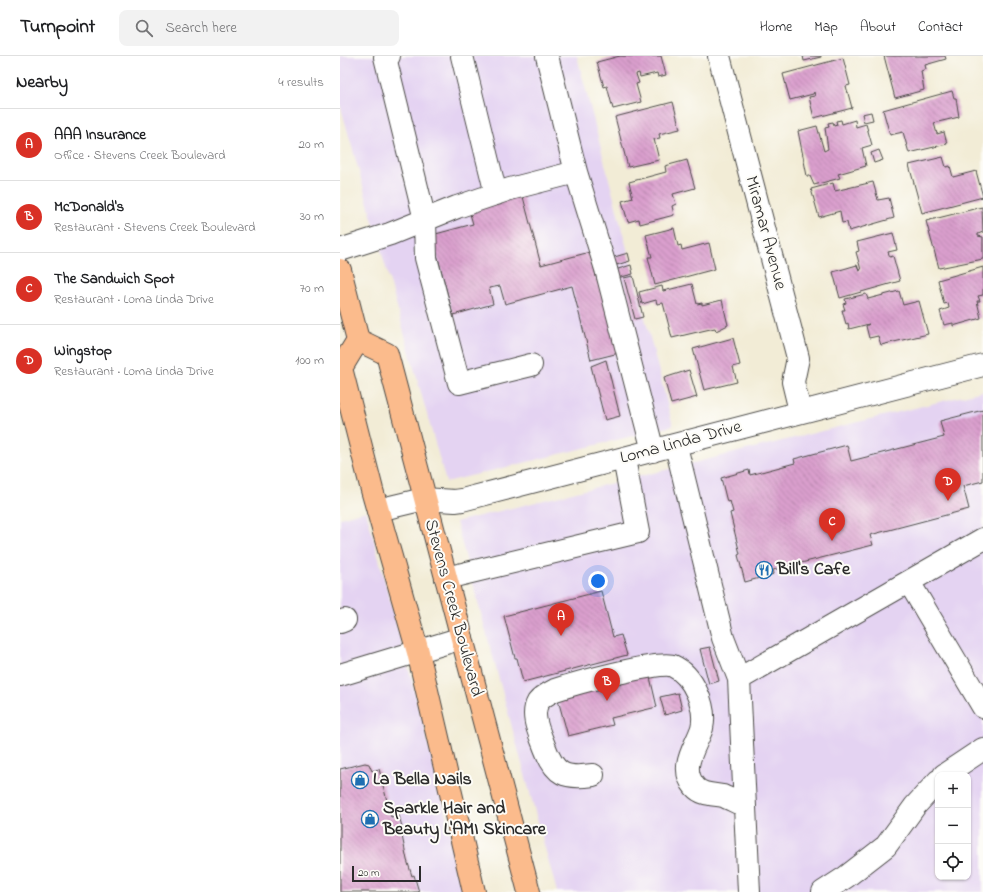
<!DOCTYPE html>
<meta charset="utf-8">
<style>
body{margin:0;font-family:"Indie Flower",sans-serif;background:#f2f2f2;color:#202124}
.controls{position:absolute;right:12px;bottom:12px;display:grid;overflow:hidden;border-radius:8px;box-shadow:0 1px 3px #0004}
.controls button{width:36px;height:36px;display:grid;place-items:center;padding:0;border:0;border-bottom:1px solid #e0e0e0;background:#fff;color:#202124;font:20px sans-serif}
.scale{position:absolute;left:12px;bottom:10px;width:69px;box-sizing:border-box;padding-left:4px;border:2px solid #2b2b2b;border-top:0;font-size:11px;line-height:14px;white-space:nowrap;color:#2b2b2b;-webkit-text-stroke:3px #fdfcf7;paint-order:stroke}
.you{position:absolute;left:258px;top:525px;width:14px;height:14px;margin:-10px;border:3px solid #fff;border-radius:50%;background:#1a73e8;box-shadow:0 0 0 6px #1a73e833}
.badge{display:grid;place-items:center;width:26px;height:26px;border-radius:50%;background:#d93025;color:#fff;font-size:13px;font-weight:700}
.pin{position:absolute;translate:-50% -33px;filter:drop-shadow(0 1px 2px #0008)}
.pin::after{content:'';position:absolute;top:21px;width:14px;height:12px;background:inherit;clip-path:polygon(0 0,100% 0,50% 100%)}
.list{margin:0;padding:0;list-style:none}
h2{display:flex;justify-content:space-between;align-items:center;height:52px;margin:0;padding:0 16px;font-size:17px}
h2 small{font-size:13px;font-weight:400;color:#757577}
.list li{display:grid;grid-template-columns:26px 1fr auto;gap:12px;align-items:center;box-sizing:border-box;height:72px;padding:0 16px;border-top:1px solid #e0e0e0}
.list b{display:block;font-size:15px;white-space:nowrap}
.list p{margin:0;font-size:13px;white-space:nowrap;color:#757577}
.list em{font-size:13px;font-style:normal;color:#757577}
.icon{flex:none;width:22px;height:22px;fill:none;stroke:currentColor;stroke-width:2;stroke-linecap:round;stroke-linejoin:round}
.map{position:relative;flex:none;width:643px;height:836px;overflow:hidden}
header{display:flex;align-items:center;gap:24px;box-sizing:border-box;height:56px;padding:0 20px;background:#fff;border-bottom:1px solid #e0e0e0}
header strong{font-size:19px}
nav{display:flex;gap:22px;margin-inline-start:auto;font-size:14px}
.search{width:280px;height:36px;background:#f2f2f2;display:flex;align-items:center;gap:10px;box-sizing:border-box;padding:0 14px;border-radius:8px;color:#757577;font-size:15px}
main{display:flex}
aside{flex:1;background:#fff}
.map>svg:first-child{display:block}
.built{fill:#e4d3f2;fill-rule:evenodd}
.building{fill:url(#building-back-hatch)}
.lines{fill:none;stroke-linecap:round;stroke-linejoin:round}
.minor-casing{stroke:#494845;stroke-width:24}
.major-casing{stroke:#494845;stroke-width:24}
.minor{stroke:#fff;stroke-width:22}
.major{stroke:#fbbb8c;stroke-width:22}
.labels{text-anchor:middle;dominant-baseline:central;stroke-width:4;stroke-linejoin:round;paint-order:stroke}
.street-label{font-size:18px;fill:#2b2b2b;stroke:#fdfcf7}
.poi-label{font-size:18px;font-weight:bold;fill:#2b2b2b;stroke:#fdfcf7;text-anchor:start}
</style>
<header>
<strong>Turnpoint</strong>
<div class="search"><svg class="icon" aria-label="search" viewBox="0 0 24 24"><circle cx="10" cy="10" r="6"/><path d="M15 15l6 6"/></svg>Search here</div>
<nav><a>Home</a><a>Map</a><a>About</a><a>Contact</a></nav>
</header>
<main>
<aside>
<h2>Nearby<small>4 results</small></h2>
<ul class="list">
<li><span class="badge">A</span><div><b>AAA Insurance</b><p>Office · Stevens Creek Boulevard</p></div><em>20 m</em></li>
<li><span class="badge">B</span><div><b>McDonald's</b><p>Restaurant · Stevens Creek Boulevard</p></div><em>30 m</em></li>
<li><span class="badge">C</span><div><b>The Sandwich Spot</b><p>Restaurant · Loma Linda Drive</p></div><em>70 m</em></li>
<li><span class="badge">D</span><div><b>Wingstop</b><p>Restaurant · Loma Linda Drive</p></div><em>100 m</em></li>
</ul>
</aside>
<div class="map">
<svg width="643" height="836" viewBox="0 0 643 836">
<defs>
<pattern id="building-back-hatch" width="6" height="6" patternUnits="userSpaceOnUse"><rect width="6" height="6" fill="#da9fcd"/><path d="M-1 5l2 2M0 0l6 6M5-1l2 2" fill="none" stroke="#b182a7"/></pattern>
</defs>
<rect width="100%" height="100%" fill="#fdfcf7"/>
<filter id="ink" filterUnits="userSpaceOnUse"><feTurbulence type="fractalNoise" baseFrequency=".025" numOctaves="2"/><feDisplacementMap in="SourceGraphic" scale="8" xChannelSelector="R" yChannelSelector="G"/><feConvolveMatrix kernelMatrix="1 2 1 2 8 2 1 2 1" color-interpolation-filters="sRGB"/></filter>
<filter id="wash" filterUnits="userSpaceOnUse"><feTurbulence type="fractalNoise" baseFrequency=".012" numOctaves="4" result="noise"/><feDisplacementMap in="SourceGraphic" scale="16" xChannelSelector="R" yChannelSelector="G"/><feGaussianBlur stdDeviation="0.9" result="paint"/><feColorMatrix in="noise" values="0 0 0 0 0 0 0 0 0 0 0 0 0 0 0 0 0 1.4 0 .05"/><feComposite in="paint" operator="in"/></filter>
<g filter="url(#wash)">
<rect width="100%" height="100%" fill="#f2ecd6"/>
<path class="built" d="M0,0H237L333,370L106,426L0,48Z
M643,335V836H217L116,466ZM598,719H628V821H598Z
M26,455L83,666L125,836H0V462Z"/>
<g id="blocks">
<path class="building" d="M280,0H321L326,19L318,21L317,17L300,21L299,17L296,18L299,27L296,28L301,46L273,53L267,30L264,31L257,6Z
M463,0H481V1L464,5Z
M544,0H605L606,3L585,9L586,13L581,15L584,34L555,42Z
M503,2L510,29L506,30L512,52L474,62L469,41L475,40L474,36L473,38L450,44L443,18Z
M612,35L614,42H616L619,61L594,67L597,78L604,76L607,88L569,97L563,76L550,79L543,54Z
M333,46L340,73L319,78L320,82L314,83L319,104L288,111L275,61Z
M531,56L533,64L524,66L522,58Z
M501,64L502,68L515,64L516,71L526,68L532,89L522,92L526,110L498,118L500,122L474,129L470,120H467L458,75L477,70L484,95L488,93L485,72L489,71L488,67L493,66L494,70L497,69L496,65Z
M539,94L543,104L534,107L531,97Z
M603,101L606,111L610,110L613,121L636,115L643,141L582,157L569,109Z
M347,104L355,132L333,138L336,148L332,150L334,159L300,168L299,163L288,166L282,145L293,142L289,126L326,116L325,110Z
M533,126L538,144L549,142L554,162L509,175L507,166L502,167L500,155L479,161L471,133L493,127L495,135Z
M182,137L201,209L250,196L257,224L260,223L279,297L251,304L232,230L165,248L160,230L149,232L153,248L113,259L92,179L133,168L128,151Z
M642,151L643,176L638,178V180L643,181V203L599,212L586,165Z
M334,172L338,190L341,189L342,194L369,187L375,213L315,229L308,201H312L306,179Z
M553,177L557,194L548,196L550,201L553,200L560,225L500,242L493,216L517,209L519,215L521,214L516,196L519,195L517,186Z
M288,197L290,205L273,210L271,202Z
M291,209L293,218L277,222L275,214Z
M643,211V239L638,240L640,245H637L641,262L613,270V267L604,269L600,255L609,252L608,247L604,248L598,224Z
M293,220L303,261L295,263L284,222Z
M352,228L357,248L362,247V249L382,244L388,269L376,275L375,272L366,274L332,282L323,247L317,248L316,244L302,248L299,236L322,230L323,235Z
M559,235L563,249L579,245L588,278L541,289L538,280L529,282L526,270L529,268L509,273L508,267L506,268L502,254H505L503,248L506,247L505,243L526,238L528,243Z
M393,282L400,309L393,311L397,326L364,334L353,293Z
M266,304L280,360L265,364L251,310Z
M349,314L357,341L331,348L324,322Z
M643,354V425L623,430L629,453L530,479L533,489L433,514L434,518L405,526L398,499L400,498L390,457L393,456L390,445L387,446L381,422L409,414L410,419L455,407L454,403L507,389L511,405L604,381L600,365Z
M261,535L273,581L281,579L287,599L183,626L177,602H175L164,560Z
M370,591L379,625L369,628L360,593Z
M309,617L317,651L271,662L273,669L228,680L217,640Z
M338,637L342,654L325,659L320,641Z
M25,707L29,708L32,715L39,713L51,761L59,759L63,775H61L67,804L72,820L74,819L79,836H0V713Z"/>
</g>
</g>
<g filter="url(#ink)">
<use href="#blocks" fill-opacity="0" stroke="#494845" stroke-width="1"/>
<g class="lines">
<g class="minor-casing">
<path id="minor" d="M49,0L45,1L85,164L86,202L119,327L191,309
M122,0L156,138
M379,0L458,302L453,326L460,355
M236,116L266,213L313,395
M0,194L50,178L117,151L170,133L236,116L207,0
M336,390L383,582L399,623L409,836
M38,454L84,443L115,445L122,444L643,309
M106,522L298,476L284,403
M569,526L643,651
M0,566L5,564
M0,619L122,582
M399,623L643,483
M253,719C225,723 215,719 205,692C200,678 190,660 198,646C202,641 209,637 215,634C233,628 319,604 333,610C353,619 367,651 362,672C356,691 338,711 355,731C362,739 373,738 383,740C390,743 398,747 405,750
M604,719L643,693
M483,836L506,821L546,790L575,750L598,725"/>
</g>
<g class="major-casing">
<path id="major" d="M0,214L18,284L1,312L32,434L78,596L134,836
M18,284L47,298L189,836"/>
</g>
<use href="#minor" class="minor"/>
<use href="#major" class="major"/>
</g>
</g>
<defs>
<g id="restaurant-ring" transform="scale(0.9)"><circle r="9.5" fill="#fdfcf7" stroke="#1f6fb2" stroke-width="1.5"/><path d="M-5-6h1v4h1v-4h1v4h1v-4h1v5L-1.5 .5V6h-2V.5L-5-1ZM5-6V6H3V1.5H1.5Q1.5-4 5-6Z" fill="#1f6fb2"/></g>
<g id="shop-ring" transform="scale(0.9)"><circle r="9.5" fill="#fdfcf7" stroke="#1f6fb2" stroke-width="1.5"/><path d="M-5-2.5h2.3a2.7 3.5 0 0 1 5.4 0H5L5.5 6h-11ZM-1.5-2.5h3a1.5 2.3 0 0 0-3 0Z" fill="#1f6fb2"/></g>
</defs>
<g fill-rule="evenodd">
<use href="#restaurant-ring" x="424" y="514"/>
<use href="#shop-ring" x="20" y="724"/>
<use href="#shop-ring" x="30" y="763"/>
</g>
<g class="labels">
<g class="street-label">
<text transform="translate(425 177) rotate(75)">Miramar Avenue</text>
<text transform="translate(341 387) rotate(-15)">Loma Linda Drive</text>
<text transform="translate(113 552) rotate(75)">Stevens Creek Boulevard</text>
</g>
<g class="poi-label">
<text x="437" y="514">Bill's Cafe</text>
<text x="33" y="724">La Bella Nails</text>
<text x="43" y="753">Sparkle Hair and<tspan x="43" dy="21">Beauty L'AMI Skincare</tspan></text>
</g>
</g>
</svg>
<div class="controls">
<button>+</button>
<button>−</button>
<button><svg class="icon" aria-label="locate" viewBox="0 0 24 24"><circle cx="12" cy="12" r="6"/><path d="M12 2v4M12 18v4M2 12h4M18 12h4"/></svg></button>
</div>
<div class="scale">20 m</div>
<div class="you"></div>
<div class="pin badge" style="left:221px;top:580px">A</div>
<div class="pin badge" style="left:267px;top:645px">B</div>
<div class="pin badge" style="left:492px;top:485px">C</div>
<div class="pin badge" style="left:608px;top:445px">D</div>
</div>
</main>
